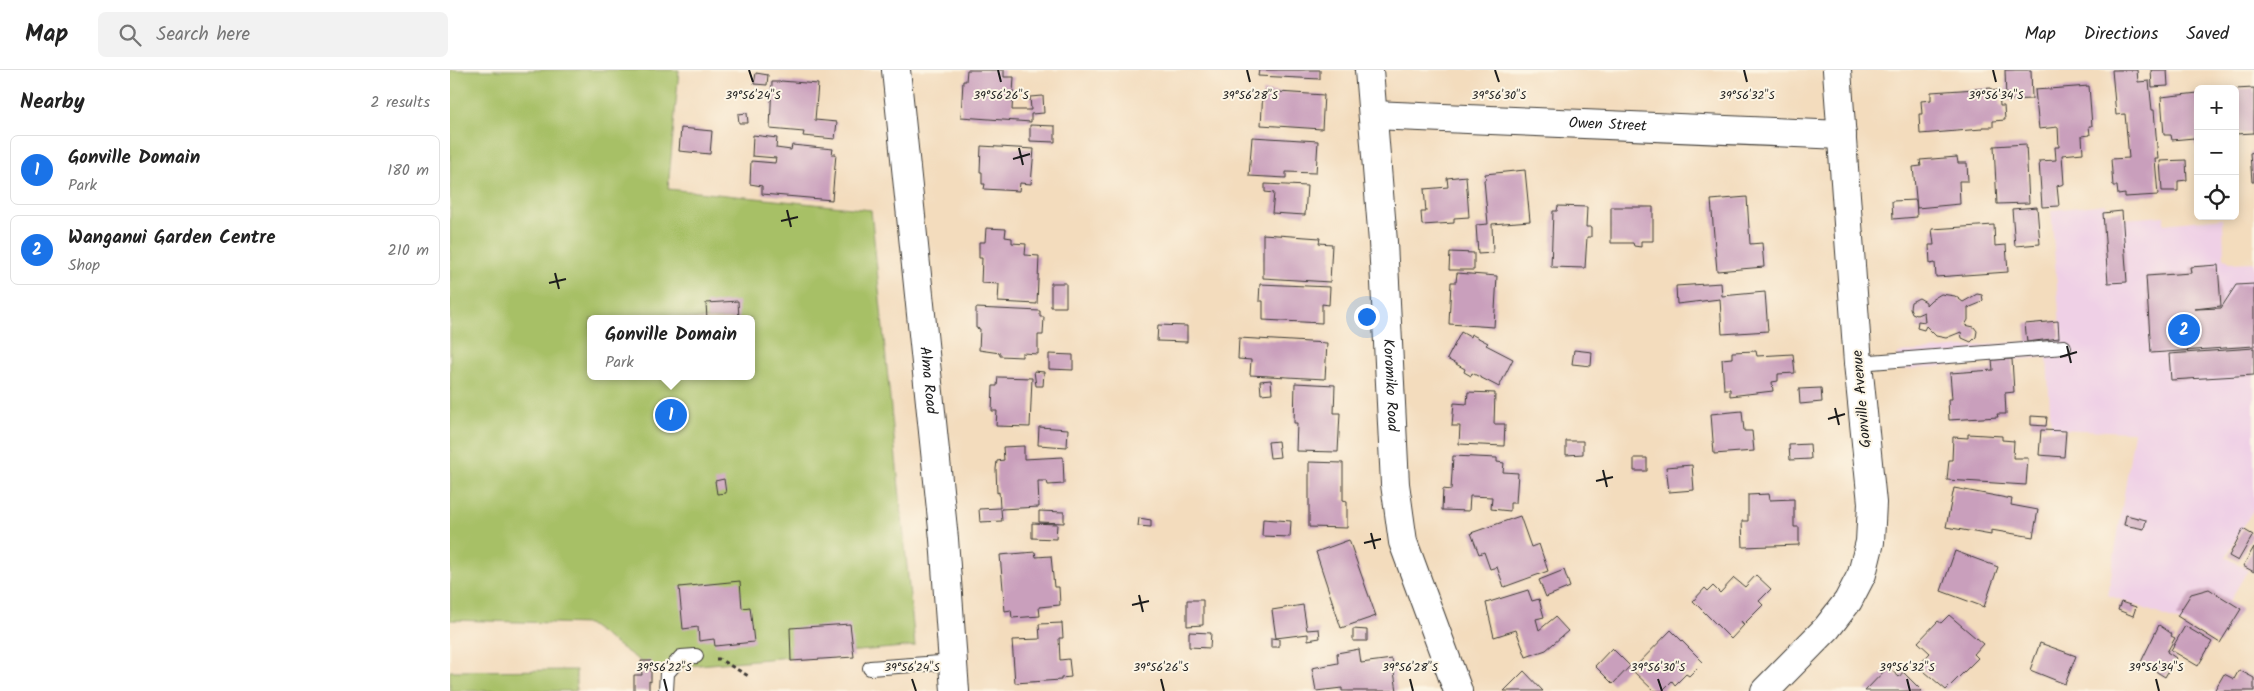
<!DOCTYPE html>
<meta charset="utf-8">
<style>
body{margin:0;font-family:Kalam,sans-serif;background:#f2f2f2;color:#222}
.controls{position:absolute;right:15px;top:15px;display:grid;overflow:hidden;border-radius:8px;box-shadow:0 2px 12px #0003}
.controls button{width:45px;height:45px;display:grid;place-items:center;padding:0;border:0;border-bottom:1px solid #e0e0e0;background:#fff;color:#222;font:25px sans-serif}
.you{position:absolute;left:916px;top:246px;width:18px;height:18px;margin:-12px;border:4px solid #fff;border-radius:50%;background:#1a73e8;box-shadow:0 0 0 8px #1a73e833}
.badge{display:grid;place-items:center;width:32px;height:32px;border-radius:50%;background:#1a73e8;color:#fff;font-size:16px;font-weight:700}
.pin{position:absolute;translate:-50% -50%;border:2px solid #fff;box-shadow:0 1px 5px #0006}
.popup{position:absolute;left:137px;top:245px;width:168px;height:65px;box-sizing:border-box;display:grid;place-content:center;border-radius:8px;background:#fff;filter:drop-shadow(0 1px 4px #0005);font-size:16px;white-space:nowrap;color:#767676}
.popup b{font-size:19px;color:#222}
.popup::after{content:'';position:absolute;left:50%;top:100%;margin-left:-10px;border:10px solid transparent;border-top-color:#fff}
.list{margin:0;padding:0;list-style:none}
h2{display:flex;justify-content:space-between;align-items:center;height:65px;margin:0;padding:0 20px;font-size:21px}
h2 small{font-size:16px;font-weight:400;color:#767676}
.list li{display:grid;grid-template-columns:32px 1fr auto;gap:15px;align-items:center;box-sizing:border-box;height:70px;margin:0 10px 10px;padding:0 10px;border:1px solid #e0e0e0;border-radius:8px}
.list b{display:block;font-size:19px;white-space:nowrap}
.list p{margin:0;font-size:16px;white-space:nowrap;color:#767676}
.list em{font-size:16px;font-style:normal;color:#767676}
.icon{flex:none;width:28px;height:28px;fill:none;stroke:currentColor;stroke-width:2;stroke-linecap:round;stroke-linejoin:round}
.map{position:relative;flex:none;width:1804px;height:621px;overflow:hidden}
header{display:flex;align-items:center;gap:30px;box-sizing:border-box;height:70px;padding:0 25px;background:#fff;border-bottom:1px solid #e0e0e0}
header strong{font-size:24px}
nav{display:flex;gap:28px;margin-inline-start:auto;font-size:18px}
.search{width:350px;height:45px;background:#f2f2f2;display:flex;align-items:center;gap:12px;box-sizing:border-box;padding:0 18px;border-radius:8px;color:#767676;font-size:19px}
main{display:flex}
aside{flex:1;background:#fff}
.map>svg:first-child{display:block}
.built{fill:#efd0e6}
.green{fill:#a7c066;stroke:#626e41;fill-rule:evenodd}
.building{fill:#c99fbc}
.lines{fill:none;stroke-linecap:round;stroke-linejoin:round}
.service-casing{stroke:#3c3934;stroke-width:16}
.minor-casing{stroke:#3c3934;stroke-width:30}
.tertiary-casing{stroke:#3c3934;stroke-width:30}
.path{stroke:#3c3934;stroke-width:3;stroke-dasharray:4 4;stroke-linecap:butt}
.service{stroke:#fff;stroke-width:14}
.minor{stroke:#fff;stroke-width:28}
.tertiary{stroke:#fff;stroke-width:28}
.ticks{fill:none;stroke:#1c1c1c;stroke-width:2}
.labels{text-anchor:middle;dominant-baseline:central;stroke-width:4;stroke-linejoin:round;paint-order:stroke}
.street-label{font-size:15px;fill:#1c1c1c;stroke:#fcf5e5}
.ticks-label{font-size:12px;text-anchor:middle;fill:#1c1c1c;stroke:#fcf5e5;stroke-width:4;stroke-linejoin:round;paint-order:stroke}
</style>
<header>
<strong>Map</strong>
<div class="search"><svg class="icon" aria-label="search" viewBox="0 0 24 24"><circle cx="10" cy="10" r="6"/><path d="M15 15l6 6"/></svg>Search here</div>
<nav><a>Map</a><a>Directions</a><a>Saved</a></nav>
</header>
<main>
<aside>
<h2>Nearby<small>2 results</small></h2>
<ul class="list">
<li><span class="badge">1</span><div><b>Gonville Domain</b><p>Park</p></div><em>180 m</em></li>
<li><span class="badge">2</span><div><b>Wanganui Garden Centre</b><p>Shop</p></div><em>210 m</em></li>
</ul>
</aside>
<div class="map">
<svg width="1804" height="621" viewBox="0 0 1804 621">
<rect width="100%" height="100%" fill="#fcf5e5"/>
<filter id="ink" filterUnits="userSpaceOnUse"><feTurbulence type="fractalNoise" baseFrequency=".02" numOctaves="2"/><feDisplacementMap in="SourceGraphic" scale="10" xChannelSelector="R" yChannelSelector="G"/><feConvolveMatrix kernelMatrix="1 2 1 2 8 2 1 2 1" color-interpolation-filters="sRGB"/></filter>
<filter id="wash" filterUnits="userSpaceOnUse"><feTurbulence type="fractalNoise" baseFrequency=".0096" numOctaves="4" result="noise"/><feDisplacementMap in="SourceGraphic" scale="20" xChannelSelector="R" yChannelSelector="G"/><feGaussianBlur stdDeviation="1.12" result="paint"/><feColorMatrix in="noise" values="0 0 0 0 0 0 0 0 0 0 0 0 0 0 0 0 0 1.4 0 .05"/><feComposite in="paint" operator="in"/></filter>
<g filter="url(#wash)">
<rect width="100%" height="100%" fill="#f3dcbd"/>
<path class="built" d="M1655,134V143L1672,141L1673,149L1714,146V154L1773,148L1774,188L1781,193L1804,192V438L1776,487L1798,500L1779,532L1791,539L1770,573L1736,554L1658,525L1684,362L1601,359L1597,287L1448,300V283L1611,268L1601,140Z"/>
<path class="green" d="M0,0H229L218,119L421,140L465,576L249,595L204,601L138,554L0,550ZM141,249H301V306H141Z
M126,600V621H0V601Z"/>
<g id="blocks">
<path class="building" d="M517,0H554V7H564L562,40H581L580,27L593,26L594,43L581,44V52L511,47L513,11H516Z
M809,0H870V9L808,6Z
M1555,0H1581L1582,29L1556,30Z
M1662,0H1687L1688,12L1699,11L1702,40H1704L1708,89H1705L1708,125L1675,127V124L1668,125L1667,116H1663L1661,89L1679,88L1675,44L1666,45Z
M1701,0H1717L1718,16L1702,17Z
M306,3L318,5L317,15L304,14Z
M331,11L368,14L365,50L387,52L385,69L353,66L354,62L320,59L322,12H330Z
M1639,16L1642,56H1639L1640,65L1632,66L1633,83L1612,85L1614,114L1607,116L1609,136L1592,137L1589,91L1606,90L1605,77H1609L1608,57L1589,59L1585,20Z
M1541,18V21L1549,20L1550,36H1554L1555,50L1543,51V57H1532V59L1470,64L1469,44H1472L1471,31L1481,30V22Z
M1804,18V63L1785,64V19Z
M813,21L874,25L872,59L811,55Z
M1748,23V76H1745L1744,68L1722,70L1721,65H1714L1711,27Z
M297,43L298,53H289L288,44Z
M580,55L605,56V72L580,71Z
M231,58L262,61L260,84L229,81Z
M303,65L327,68L326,78L341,80L342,75L383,79L382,84H386L382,130L312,124V116L300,114L301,91L325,93L326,88L302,86Z
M802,67L868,71L866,103L836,102V108L799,106Z
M1576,74L1579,133L1547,134L1544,76Z
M531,76L584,79L581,114L570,113L569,121L534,119L535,114H532V102H530Z
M1804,82V112H1802L1800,83Z
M1507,87L1508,93H1517L1518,111H1509L1510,134L1467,138L1463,97L1471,96L1470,90Z
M1736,90L1737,110L1728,111V121H1712L1710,91Z
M1075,100L1080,151L1042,154L1043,183L1028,184L1026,155L1038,154L1034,110L1036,109L1035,104Z
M1016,106L1019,147L1004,148V153L972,155L971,142H976L974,119L998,117L997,108Z
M815,114L857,116L855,145L822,143L824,123L815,122Z
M1297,127L1300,174L1312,173L1314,197L1267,201L1261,130Z
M1466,130L1467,147L1443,149L1442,131Z
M1108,136L1137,137L1136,157H1141V167H1137L1135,198L1101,197L1103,141H1107Z
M1161,137H1203V171H1191V177L1184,176L1183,173H1161Z
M1587,137L1590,174L1565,176L1562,139Z
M1672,141L1677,212L1658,213L1653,143Z
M1544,155L1545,176L1556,175L1558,202L1486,207L1485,193L1480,194L1479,175H1484L1482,159Z
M536,158L556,159L555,167L562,168V173L576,174L575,185L589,186L587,234L548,232L549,214L531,213L532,188H529V172H535Z
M813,164L870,168L869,173L882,174L880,212L813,208Z
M1000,182L1024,183V200H999Z
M1768,195L1771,236L1745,239L1771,238L1786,215L1804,214V276L1701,283L1696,206L1741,203L1740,197Z
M1007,203L1047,206L1044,257L999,254L1001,212H1006Z
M601,213H616V237H601Z
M1271,213L1272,226L1315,222L1318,261L1272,264L1270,229L1227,234L1226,216Z
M810,214L880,217L879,235L872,234V253L813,250V231H809Z
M1491,224L1505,226L1513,232L1527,224L1532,225L1533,230L1530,233L1518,238V250L1515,255L1524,257L1527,261L1526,267L1521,272L1512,268L1511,262L1496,268L1486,266L1476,256L1474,260L1467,258L1468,251L1475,252L1474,242L1467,245L1462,243L1460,238L1461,232L1469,228L1476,232V235L1481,230Z
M288,231L289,249H257L256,233Z
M526,238L590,241V247H594L593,265H588V284L572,283V287L550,286V283L529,280L530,259L526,258Z
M1608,251L1609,268L1577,272L1575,254Z
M708,255L737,256V272L707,271Z
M1011,262L1020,267L1021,264L1038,273L1036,275L1063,289L1049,317L1022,303L1021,306L1014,302L1015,299L997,289Z
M789,268L877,273L875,309L800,305L801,290L788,289Z
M1804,278V305L1721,310L1719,284Z
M1124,280L1142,282L1141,296L1122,294Z
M1306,281L1307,286L1343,284L1345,303L1328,304V311L1322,312L1323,321L1280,326V319H1274L1272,289L1282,288V282Z
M599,284L623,285V300L599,299Z
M1562,289L1564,322L1555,323L1556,344H1547L1548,347L1499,350L1498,329H1502L1500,303L1543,300L1542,290Z
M584,301L594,302L593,316H586Z
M548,307L582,308L580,357L546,356L547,341H542L543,316H547Z
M821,310L822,323L811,324L810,311Z
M845,313L885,315L884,343H890L888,382L846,381L847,353H844Z
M1371,318L1372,332L1350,334L1349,319Z
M1018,322L1045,323L1044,354H1055L1054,376L1009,374L1010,356H1002L1004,333L1017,334Z
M1292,341L1294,361H1302L1304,381L1264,384L1261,344Z
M1581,346L1597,347L1596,356L1581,355Z
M589,357L618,359L617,377L588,375Z
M1591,360L1616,361L1614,387L1589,385Z
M1518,364L1552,366V370L1564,371L1563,388H1578L1576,415L1497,410L1499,390H1502L1503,367L1518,368Z
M828,371L830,387L820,388L818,372Z
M1116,371H1133V384L1116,385Z
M1360,374L1361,389L1340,390L1339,375Z
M574,376V389L613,387L614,414L598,415L597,411H588L589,437L551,439L552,451L530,452L529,439L550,438L549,422L547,423L546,399L547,391L554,390L553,377Z
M1003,386L1047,388V392L1054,393L1053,402L1068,403L1066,433H1060V441L1041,439L1042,427L1020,426L1019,441L992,440L993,419L1001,420Z
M1184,388H1197V401H1184Z
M859,392L893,393V430L897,431V458L859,457Z
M1242,395L1244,420L1219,422L1216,397Z
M274,409L276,423L267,424L265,411Z
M1504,418L1562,429L1561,435L1588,440L1583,467L1541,460V465L1496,457Z
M1319,424L1320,430L1344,429V457H1349V475L1293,477L1292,451H1298V425Z
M589,441L614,442V453L589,452Z
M1676,445L1696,450L1694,459L1674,455Z
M1070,446L1081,477L1089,474L1098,501L1054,517L1047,497L1040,499L1034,482L1029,484L1021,463Z
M689,448L701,450V457L688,456Z
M813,449L841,451L840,467L812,466Z
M582,453L607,454L606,469L582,468Z
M1793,459L1803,465L1788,491L1779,486Z
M899,470L926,546L891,558L866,482Z
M1804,477V502L1793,496Z
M1505,481L1548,497L1534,537L1491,521Z
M585,482L586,487L601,486L604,517H609L610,535L589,537L590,546L562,548L561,540L555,541L550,485Z
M1114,500L1120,517L1096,527L1089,510Z
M1306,505L1321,519L1309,531L1313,535L1294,554L1291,551L1294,555L1281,569L1243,531L1255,518L1258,521L1263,516L1270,523L1284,508L1295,517Z
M290,511L292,538L300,537L304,572L265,576L264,569L249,571L248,557L233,559L229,517Z
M1759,519L1791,539L1770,573L1727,546L1741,524Z
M1078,520L1082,531L1089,529L1094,547L1086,549L1089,560L1105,547L1118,561L1096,580L1076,587L1066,560L1044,567L1036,533Z
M737,530H753V555L737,556Z
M1671,532L1686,537L1683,546L1668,540Z
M853,535L857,560L869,559L870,568L858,570V564L826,568L822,540Z
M1499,545L1533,574L1524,584L1528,588L1496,620L1468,596L1480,583L1468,572L1488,551L1491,553Z
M612,553L613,568H609L610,590L619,589L621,607L611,608V610L565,613L562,570L590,569L589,554Z
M400,554L404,587L341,591L340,558Z
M1709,555L1722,564L1721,566L1725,568L1717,582L1726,588L1715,607L1691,592Z
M1735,556L1762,572L1748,596L1721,580Z
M903,559L917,560V571H903Z
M1221,560L1253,592L1239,606L1236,604L1225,615L1222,611L1212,621H1204L1182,600Z
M739,562L761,563L760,578L739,577Z
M821,568L829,569V577H821Z
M1590,573L1626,586L1615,614L1580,600Z
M1162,578L1180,596L1163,614L1145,596Z
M909,579L911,593L942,589L947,621H892V618L866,621L862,598L888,593L887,583Z
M191,591H201V612L199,611V621H184V605H192Z
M1438,597L1449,607L1453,602L1472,621H1415Z
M1789,600L1804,608V621H1764L1774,604L1784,609Z
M1074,601L1093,621H1054Z"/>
</g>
</g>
<g filter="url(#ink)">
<use href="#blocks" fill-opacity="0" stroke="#3c3934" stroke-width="1"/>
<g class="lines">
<g class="service-casing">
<path id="service" d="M1408,293L1614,277
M420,598L504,592
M216,621L217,603L231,587L246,586"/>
</g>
<g class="minor-casing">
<g id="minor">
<path id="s1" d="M919,0L933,172L945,414L953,472L1008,621"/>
<path id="s2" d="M923,45L1392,65"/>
<path d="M1315,621L1377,558L1398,531L1412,504L1420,472L1422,433L1408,293L1387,0"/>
</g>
</g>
<g class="tertiary-casing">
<g id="tertiary">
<path id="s3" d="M446,0L494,469L505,621"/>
</g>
</g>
<path class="path" d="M266,589H269L300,607"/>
<use href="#service" class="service"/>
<use href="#minor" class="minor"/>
<use href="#tertiary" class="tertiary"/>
</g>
</g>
<path class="ticks" d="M299,0L303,12M548,0L551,12M797,0L800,12M1045,0L1049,12M1294,0L1297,12M1543,0L1546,12M569,78L573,95M563,89L580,84M337,140L341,157M331,151L348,147M105,203L109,219M99,213L116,209M1617,276L1621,293M1610,287L1627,282M1385,338L1389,355M1378,349L1395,344M1153,400L1157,417M1146,411L1163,407M921,463L925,479M914,473L931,469M689,525L693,542M682,535L699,531M214,609L217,621M462,609L466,621M711,609L714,621M960,609L963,621M1208,609L1212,621M1457,609L1460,621M1706,609L1709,621"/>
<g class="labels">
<g class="street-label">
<text stroke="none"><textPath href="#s2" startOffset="235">Owen Street</textPath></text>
<text stroke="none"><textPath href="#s3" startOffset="312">Alma Road</textPath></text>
<text stroke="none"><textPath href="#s1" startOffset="316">Koromiko Road</textPath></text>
<text transform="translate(1412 329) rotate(-95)">Gonville Avenue</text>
</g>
</g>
<g class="ticks-label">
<text x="303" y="29">39°56'24"S</text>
<text x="551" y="29">39°56'26"S</text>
<text x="800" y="29">39°56'28"S</text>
<text x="1049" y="29">39°56'30"S</text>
<text x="1297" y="29">39°56'32"S</text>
<text x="1546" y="29">39°56'34"S</text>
<text x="214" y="601">39°56'22"S</text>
<text x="462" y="601">39°56'24"S</text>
<text x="711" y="601">39°56'26"S</text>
<text x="960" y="601">39°56'28"S</text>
<text x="1208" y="601">39°56'30"S</text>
<text x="1457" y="601">39°56'32"S</text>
<text x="1706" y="601">39°56'34"S</text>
</g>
</svg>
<div class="controls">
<button>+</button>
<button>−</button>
<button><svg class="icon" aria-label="locate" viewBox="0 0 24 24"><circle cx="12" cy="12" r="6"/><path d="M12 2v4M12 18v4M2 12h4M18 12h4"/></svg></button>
</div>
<div class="you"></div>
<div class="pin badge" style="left:221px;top:345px">1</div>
<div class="popup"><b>Gonville Domain</b>Park</div>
<div class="pin badge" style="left:1734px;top:260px">2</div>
</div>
</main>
